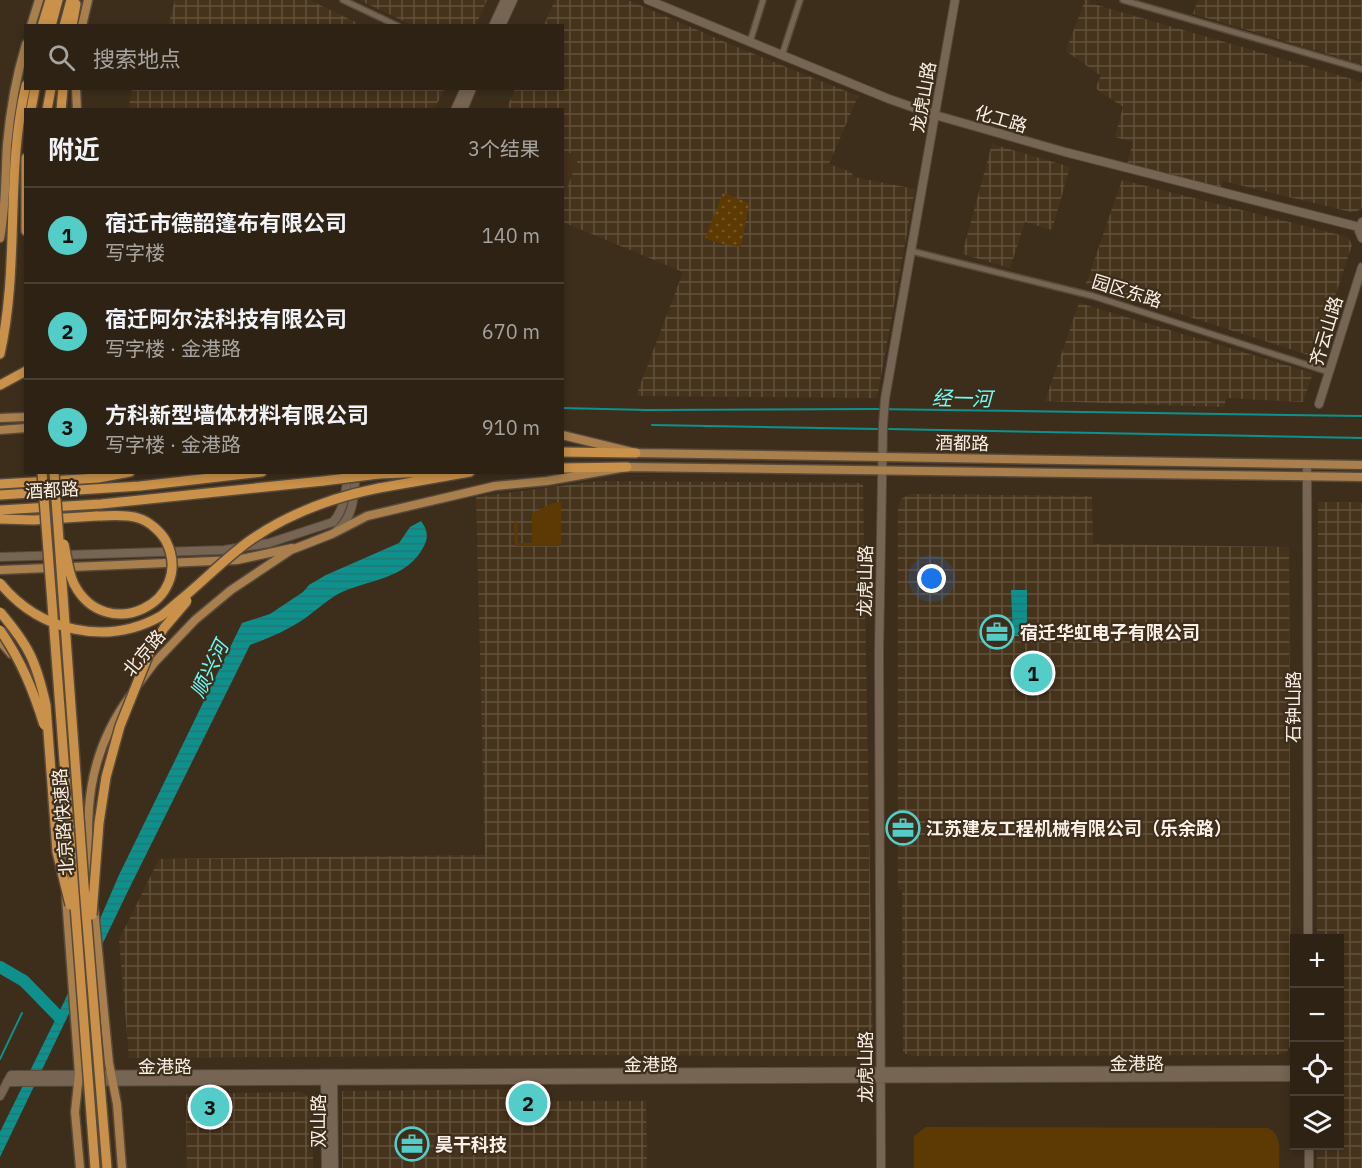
<!DOCTYPE html>
<html lang="zh">
<meta charset="utf-8">
<style>
body{margin:0;font-family:"IBM Plex Sans","Noto Sans SC",sans-serif;background:#3a2f22;color:#f1f3f6}
.controls{position:absolute;right:18px;bottom:18px;display:grid;overflow:hidden;border-radius:0px;box-shadow:0 3px 9px #0003}
.controls button{width:54px;height:54px;display:grid;place-items:center;padding:0;border:0;border-bottom:2px solid #493f34;background:#2e2215;color:#f1f3f6;font:30px sans-serif}
.you{position:absolute;left:932px;top:579px;width:21px;height:21px;margin:-15px;border:4px solid #fff;border-radius:50%;background:#1a73e8;box-shadow:0 0 0 9px #1a73e833}
.badge{display:grid;place-items:center;width:39px;height:39px;border-radius:50%;background:#54cdc8;color:#111;font-size:20px;font-weight:700}
.pin{position:absolute;translate:-50% -50%;border:3px solid #fff;box-shadow:0 2px 6px #0006}
.list{margin:0;padding:0;list-style:none}
h2{display:flex;justify-content:space-between;align-items:center;height:78px;margin:0;padding:0 24px;font-size:26px}
h2 small{font-size:20px;font-weight:400;color:#a7a4a0}
.list li{display:grid;grid-template-columns:39px 1fr auto;gap:18px;align-items:center;box-sizing:border-box;height:96px;padding:0 24px;border-top:2px solid #493f34}
.list b{display:block;font-size:22px;white-space:nowrap}
.list p{margin:0;font-size:20px;white-space:nowrap;color:#a7a4a0}
.list em{font-size:20px;font-style:normal;color:#a7a4a0}
.icon{flex:none;width:33px;height:33px;fill:none;stroke:currentColor;stroke-width:2;stroke-linecap:round;stroke-linejoin:round}
.map{position:relative;flex:none;width:1362px;height:1168px;overflow:hidden}
.search{position:absolute;background:#2e2215;box-shadow:0 3px 9px #0003;left:24px;top:24px;width:540px;height:66px;display:flex;align-items:center;gap:15px;box-sizing:border-box;padding:0 21px;border-radius:0px;color:#a7a4a0;font-size:22px}
.panel{position:absolute;background:#2e2215;box-shadow:0 3px 9px #0003;left:24px;top:108px;width:540px;height:366px;border-radius:0px}
.map>svg:first-child{display:block}
.built{fill:#46331b}
.industrial{fill:url(#industrial-grid)}
.grass{fill:#5d3a03}
.garden{fill:url(#garden-dots)}
.water{fill:url(#water-rules)}
.lines{fill:none;stroke-linecap:round;stroke-linejoin:round}
.stream{stroke:#0e918d;stroke-width:2}
.river{stroke:#0e918d;stroke-width:12}
.street-casing{stroke:#574a3b;stroke-width:8}
.secondary-casing{stroke:#574a3b;stroke-width:10}
.primary-casing{stroke:#574a3b;stroke-width:11}
.highway-casing{stroke:#574a3b;stroke-width:12}
.street{stroke:#766552;stroke-width:5}
.secondary{stroke:#766552;stroke-width:8}
.primary{stroke:#a87f4d;stroke-width:8}
.highway{stroke:#c99149;stroke-width:9}
.highway-bridge-casing{stroke:#574a3b;stroke-width:12;stroke-linecap:butt}
.highway-bridge{stroke:#c99149;stroke-width:9}
.labels{text-anchor:middle;dominant-baseline:central;stroke-width:4.5;stroke-linejoin:round;paint-order:stroke}
.street-label{font-size:18px;fill:#faf0e5;stroke:#3d2e1c}
.poi-label{font-size:18px;font-weight:bold;fill:#faf0e5;stroke:#3d2e1c;text-anchor:start}
.water-label{font-size:20px;font-style:italic;fill:#6dfcf7;stroke:#3d2e1c}
</style>
<div class="map">
<svg width="1362" height="1168" viewBox="0 0 1362 1168">
<defs>
<pattern id="industrial-grid" width="8" height="8" patternUnits="userSpaceOnUse" patternTransform="scale(1.5)"><rect width="8" height="8" fill="#46331b"/><path d="M0 4h8M4 0v8" fill="none" stroke="#62513c"/></pattern>
<pattern id="garden-dots" width="8" height="8" patternUnits="userSpaceOnUse" patternTransform="scale(1.5)"><rect width="8" height="8" fill="#5d3a03"/><path d="M2 2h.1M6 6h.1" fill="none" stroke="#755728" stroke-width="1.8" stroke-linecap="round"/></pattern>
<pattern id="water-rules" width="6" height="5" patternUnits="userSpaceOnUse" patternTransform="scale(1.5)"><rect width="6" height="5" fill="#0e918d"/><path d="M0 2.5h6" fill="none" stroke="#237774"/></pattern>
</defs>
<rect width="100%" height="100%" fill="#3d2e1c"/>
<path class="built" d="M563,150L579,157L563,198Z"/>
<path class="industrial" d="M175,0H309L362,25H168Z
M359,0H487L476,25L414,26Z
M555,0H628L732,45L858,96L829,164L851,172L854,177L915,189L877,398L636,396L683,272L563,222V198L579,157L563,150L562,110H506L515,89L562,88V26L544,25Z
M1085,0H1091L1090,3L1362,82V208L1356,212H1351L1223,181L1220,188L1127,164L1133,142L1115,137L1123,107L1095,88L1101,76L1066,51Z
M1198,0H1362V64L1193,14Z
M132,89H445L434,109L128,110Z
M992,144L1070,167L1052,230L1025,222L1010,268L962,254Z
M1122,180L1348,237L1352,245L1315,357L1086,284Z
M1079,303L1313,373L1303,402L1226,398L1224,407L1045,401Z
M598,481L863,483L873,1056L563,1055L129,1058L119,940L159,859L485,855L476,497Z
M911,494L1092,496L1093,544L1289,547L1291,1045L1286,1053L1276,1055L913,1056L903,1053L902,890H898V506L901,499Z
M1318,502H1362V1168H1317V1146H1340V938H1317Z
M543,1089L544,1101H646L647,1168H342V1091Z
M301,1092L310,1099L312,1108L313,1168H187L186,1094Z"/>
<path class="grass" d="M561,502V546H515L514,522H517L518,543H532V514L552,503Z
M926,1127L1268,1128C1283,1135 1279,1153 1279,1168H914V1136Z"/>
<path class="garden" d="M723,193L749,203L741,247L714,242L705,238Z"/>
<path class="water" d="M421,521C427,529 429,537 424,546C407,580 368,579 338,594C326,601 315,611 304,619C287,630 270,638 250,645L127,893L0,1157V1132L64,1002L119,875L242,623L270,614L303,592L309,585L326,575L399,543L410,527Z
M1011,590H1027V636H1013Z"/>
<g class="lines">
<path class="stream" d="M562,408L647,410L873,409L1362,416
M652,425L877,429
M889,429L1362,438
M0,1059L22,1013"/>
<path class="river" d="M0,967L24,981L60,1018"/>
<g class="street-casing">
<path id="street" d="M343,0L398,26
M1123,0L1362,69
M750,42L763,0
M782,55L800,0
M911,251L1093,296L1329,372"/>
</g>
<g class="secondary-casing">
<path id="secondary" d="M648,0L889,99L935,115L1065,152L1359,227
M493,26L505,0
M501,26L513,0
M455,110L465,88
M463,110L472,88
M1362,222L1359,231L1362,238
M1319,404L1362,267
M1307,465L1308,938
M337,530C355,516 354,493 356,472
M0,557L224,550L269,543L333,522C345,509 346,489 348,472
M325,1077L326,1168
M333,1077L334,1168
M7,1082L1294,1077
M0,1096L11,1075L1294,1070
M1309,1146V1168
M881,1168L879,652L883,424L885,399L955,0"/>
</g>
<g class="primary-casing">
<path id="primary" d="M31,26L39,0
M82,26L88,0
M76,88L77,110
M0,238C6,207 5,176 7,145C10,111 16,77 26,44
M0,418L26,417
M0,430L26,428
M562,435L636,453L1362,465
M0,570L237,560L292,548
M0,641L11,654
M139,683L154,663L195,620L231,590L291,550L332,534L367,516L495,486L547,481L627,467L1362,477
M57,795L63,866
M91,887C84,816 86,756 130,696
M66,897L79,1074L75,1112L80,1168
M94,909L109,1063L117,1104L122,1168"/>
</g>
<g class="highway-casing">
<path id="highway" d="M42,26L50,0
M51,26L58,0
M64,26L71,0
M72,26L76,4
M31,110L35,88
M47,110L51,88
M61,110L63,88
M26,158V231
M0,354C20,265 5,173 26,85
M0,385L26,371
M562,452L636,453
M562,468L627,467
M379,474L429,472
M0,484L98,478L130,472
M379,488L470,472
M0,495L140,486L262,472
M0,510L101,504L323,481
M0,519L34,520L97,516"/>
</g>
<use href="#street" class="street"/>
<use href="#secondary" class="secondary"/>
<use href="#primary" class="primary"/>
<use href="#highway" class="highway"/>
<g class="highway-bridge-casing">
<path id="highway-bridge" d="M42,472L95,1168
M54,472L85,899L107,1168
M323,481L379,474
M64,544C67,557 68,572 74,584C106,646 196,602 166,541C161,532 149,521 138,518C125,514 111,516 97,516
M0,583C39,631 106,647 161,616C167,612 173,606 179,601C204,581 226,557 252,539C290,513 334,497 379,488
M0,612C29,646 36,661 46,705L57,852L70,905
M0,630C21,660 33,690 44,725
M92,915L99,823L106,777L120,726L150,651L164,628L187,601"/>
</g>
<use href="#highway-bridge" class="highway-bridge"/>
</g>
<defs>
<g id="office-ring" transform="scale(1.725)"><circle r="9.5" fill="#3d2e1c" stroke="#54cdc8" stroke-width="1.5"/><path d="M-6-3h4V-5.5h4V-3h4V5H-6ZM-1-4.5V-3h2v-1.5ZM-6 0V1H6V0Z" fill="#54cdc8"/></g>
</defs>
<g fill-rule="evenodd">
<use href="#office-ring" x="997" y="632"/>
<use href="#office-ring" x="903" y="828"/>
<use href="#office-ring" x="412" y="1144"/>
</g>
<g class="labels">
<g class="street-label">
<text transform="translate(923 97) rotate(-80)">龙虎山路</text>
<text transform="translate(1001 119) rotate(16)">化工路</text>
<text transform="translate(1127 291) rotate(17)">园区东路</text>
<text transform="translate(1326 331) rotate(-73)">齐云山路</text>
<text transform="translate(962 443) rotate(1)">酒都路</text>
<text transform="translate(52 490) rotate(-3)">酒都路</text>
<text transform="translate(865 581) rotate(-89)">龙虎山路</text>
<text transform="translate(144 653) rotate(-50)">北京路</text>
<text transform="translate(1293 707) rotate(-90)">石钟山路</text>
<text transform="translate(63 822) rotate(-94)">北京路快速路</text>
<text x="1137" y="1063">金港路</text>
<text x="651" y="1064">金港路</text>
<text x="165" y="1066">金港路</text>
<text transform="translate(865 1067) rotate(-90)">龙虎山路</text>
<text transform="translate(318 1121) rotate(-90)">双山路</text>
</g>
<g class="poi-label">
<text x="1020" y="632">宿迁华虹电子有限公司</text>
<text x="926" y="828">江苏建友工程机械有限公司（乐余路）</text>
<text x="435" y="1144">昊干科技</text>
</g>
<g class="water-label">
<text transform="translate(962 398) rotate(1)">经一河</text>
<text transform="translate(209 669) rotate(-64)">顺兴河</text>
</g>
</g>
</svg>
<div class="controls">
<button>+</button>
<button>−</button>
<button><svg class="icon" aria-label="locate" viewBox="0 0 24 24"><circle cx="12" cy="12" r="6"/><path d="M12 2v4M12 18v4M2 12h4M18 12h4"/></svg></button>
<button><svg class="icon" aria-label="layers" viewBox="0 0 24 24"><path d="M12 4l9 5-9 5-9-5zM3 14l9 5 9-5"/></svg></button>
</div>
<div class="you"></div>
<div class="pin badge" style="left:1033px;top:673px">1</div>
<div class="pin badge" style="left:528px;top:1103px">2</div>
<div class="pin badge" style="left:210px;top:1107px">3</div>
<div class="search"><svg class="icon" aria-label="search" viewBox="0 0 24 24"><circle cx="10" cy="10" r="6"/><path d="M15 15l6 6"/></svg>搜索地点</div>
<section class="panel">
<h2>附近<small>3个结果</small></h2>
<ul class="list">
<li><span class="badge">1</span><div><b>宿迁市德韶篷布有限公司</b><p>写字楼</p></div><em>140 m</em></li>
<li><span class="badge">2</span><div><b>宿迁阿尔法科技有限公司</b><p>写字楼 · 金港路</p></div><em>670 m</em></li>
<li><span class="badge">3</span><div><b>方科新型墙体材料有限公司</b><p>写字楼 · 金港路</p></div><em>910 m</em></li>
</ul>
</section>
</div>
